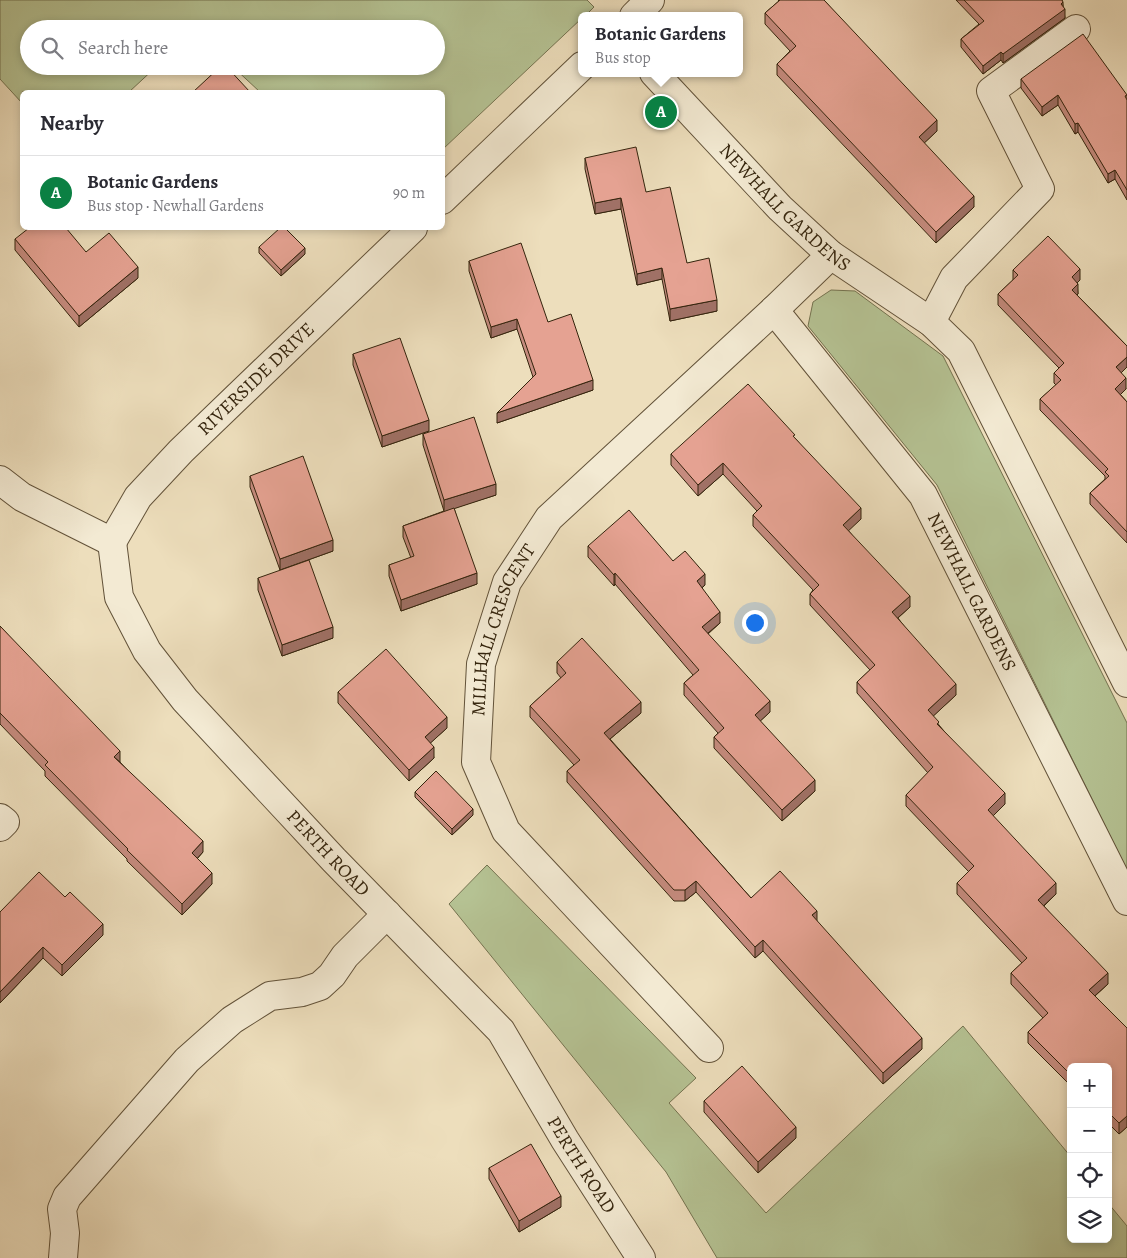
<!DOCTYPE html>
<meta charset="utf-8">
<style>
body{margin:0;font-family:Alegreya,serif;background:#f7f7f7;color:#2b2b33}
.controls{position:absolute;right:15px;bottom:15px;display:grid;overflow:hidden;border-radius:8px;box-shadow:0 2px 8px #0003}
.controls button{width:45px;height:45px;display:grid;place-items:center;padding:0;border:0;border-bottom:1px solid #e1e1e2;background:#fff;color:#2b2b33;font:25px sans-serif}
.you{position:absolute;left:754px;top:622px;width:18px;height:18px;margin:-12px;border:4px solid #fff;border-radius:50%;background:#1a73e8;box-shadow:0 0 0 8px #1a73e833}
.badge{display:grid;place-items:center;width:32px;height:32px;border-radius:50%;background:#0b8043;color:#fff;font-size:16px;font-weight:700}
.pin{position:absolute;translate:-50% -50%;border:2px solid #fff;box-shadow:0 1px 5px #0006}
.popup{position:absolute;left:578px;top:12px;width:165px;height:65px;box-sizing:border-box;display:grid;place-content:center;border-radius:8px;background:#fff;filter:drop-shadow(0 1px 4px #0005);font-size:16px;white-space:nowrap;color:#7c7c81}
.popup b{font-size:19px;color:#2b2b33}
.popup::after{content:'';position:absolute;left:50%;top:100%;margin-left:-10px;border:10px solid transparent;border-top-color:#fff}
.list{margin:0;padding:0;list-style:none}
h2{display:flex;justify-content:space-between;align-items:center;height:65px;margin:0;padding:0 20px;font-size:21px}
h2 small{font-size:16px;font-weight:400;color:#7c7c81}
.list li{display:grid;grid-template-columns:32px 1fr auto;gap:15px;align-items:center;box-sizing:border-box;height:75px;padding:0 20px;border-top:1px solid #e1e1e2}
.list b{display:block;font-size:19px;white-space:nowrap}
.list p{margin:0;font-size:16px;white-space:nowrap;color:#7c7c81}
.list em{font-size:16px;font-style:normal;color:#7c7c81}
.icon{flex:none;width:28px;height:28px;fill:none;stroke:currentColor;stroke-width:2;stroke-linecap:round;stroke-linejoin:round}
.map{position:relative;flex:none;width:1127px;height:1258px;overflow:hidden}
.search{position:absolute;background:#fff;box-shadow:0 2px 8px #0003;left:20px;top:20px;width:425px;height:55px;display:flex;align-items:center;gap:12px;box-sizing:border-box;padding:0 18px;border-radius:28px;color:#7c7c81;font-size:19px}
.panel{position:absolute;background:#fff;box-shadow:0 2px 8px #0003;left:20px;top:90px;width:425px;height:140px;border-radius:8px}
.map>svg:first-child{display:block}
.green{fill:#b5c293;stroke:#747350}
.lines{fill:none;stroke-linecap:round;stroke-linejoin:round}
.minor-casing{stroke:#625239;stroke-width:30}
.minor{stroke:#f3ead3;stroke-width:28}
.wall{fill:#c58b7e;stroke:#34240d}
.shaded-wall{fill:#a07166;stroke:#34240d}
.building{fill:#e5a292;stroke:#34240d}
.labels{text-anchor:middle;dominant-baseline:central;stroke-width:4;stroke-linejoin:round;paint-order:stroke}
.street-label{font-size:19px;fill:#34240d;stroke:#f3ead3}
</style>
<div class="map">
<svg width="1127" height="1258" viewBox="0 0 1127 1258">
<rect width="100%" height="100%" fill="#eddebc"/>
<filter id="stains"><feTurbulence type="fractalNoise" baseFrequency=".004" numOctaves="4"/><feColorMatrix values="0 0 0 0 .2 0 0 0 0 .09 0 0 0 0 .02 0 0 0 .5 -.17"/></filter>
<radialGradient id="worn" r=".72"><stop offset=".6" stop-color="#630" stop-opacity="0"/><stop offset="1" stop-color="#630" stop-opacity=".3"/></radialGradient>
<path class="green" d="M0,0H587L594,7L585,16H582V18L443,149L442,92H260L232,66H436V29H29V66H157L129,92H22V103L0,79Z
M831,290L855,291L943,356L1127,723V870L937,485L808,326L813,302Z
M487,865L696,1078L669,1103L766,1213L963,1026L1071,1157V1239H1108V1203L1127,1226V1258H717L666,1172L449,904Z"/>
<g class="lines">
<g class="minor-casing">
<g id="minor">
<path d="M634,16L650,0"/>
<path id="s1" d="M654,73L780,208L831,255L931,322L961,351L1127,683"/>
<path d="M442,200L582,66"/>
<path id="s2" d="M774,310L923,495L1127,901"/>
<path d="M931,322L954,278L1040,189L991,91L1076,29"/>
<path d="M0,480L22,497L112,542"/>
<path id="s3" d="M112,542L119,597L147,651L185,700L334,860L501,1031L565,1140L641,1258"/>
<path id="s4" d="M112,542L138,497L181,451L413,228"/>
<path d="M0,818L5,822L0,827"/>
<path id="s5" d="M709,1048L506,831L476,762L481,664L507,582L549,518L774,310L831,255"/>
<path d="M63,1258L65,1233L62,1209L67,1197L187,1060L232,1020L270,996L302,992L320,986L332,975L345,956L387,914"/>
</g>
</g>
<use href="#minor" class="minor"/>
</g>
<path class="wall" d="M778,0H824L937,131L924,143L974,207L936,243L777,75V64L790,51L765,24V13L779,1Z
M956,0H1062L1065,18L1003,63L1001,60L983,74L961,47V39L979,24Z
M1021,79L1127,95V200L1115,179L1108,183L1078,132L1075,134L1058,105L1042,116L1021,88Z
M585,158L687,263L717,311L670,321L662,279L637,285L621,209L595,214L585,169Z
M15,239L86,252L138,278L79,327L15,250Z
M259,247L305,254L281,276L259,253Z
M469,261L548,322L593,390L497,423L533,377L517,329L491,338L469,271Z
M1013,270L1080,280L1077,283L1078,294L1077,295L1127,346V367L1121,373L1126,389L1120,394L1127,402V543L1090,504V493L1105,479V476L1040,410V399L1056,385L1054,383V373L1059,368L998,305V294L1013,280Z
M353,354L429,431L382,447L353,365Z
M423,434L496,495L454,508L477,584L401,611L389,576V565L411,558L403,537V526L444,511L423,445Z
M795,438L861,519L848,530L910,607L898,618L956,695L933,716L939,725L1005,804L993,816L1056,894L1044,906L1108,984L1095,996L1127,1028V1127L1119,1134L1108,1123V1067H1071V1086L1028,1043V1032L1043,1018L1011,984V973L1022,963L957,894V883L969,872L906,806V795L928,773L857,693V682L870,670L810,605V594L813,590L753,526V515L757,511L723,474L698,496L671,465V454Z
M250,476L333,551L280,570L250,487Z
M588,546L673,561L705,585L702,588L720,623L708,634L770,712L760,721L815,791L782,821L714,748V737L718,733L684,695V683L693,675L615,584L614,586L588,557Z
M258,578L333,638L282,656L258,590Z
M0,626L120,762L203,852L197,859L212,884L182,915L127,861V859L45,776V771L0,724Z
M557,662L641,713L610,739L751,898L817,921L922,1049L883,1084L763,951L755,958L696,892L685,901H674L567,782V771L574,765L530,717V706L561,678L557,673Z
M338,692L447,728L430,743L434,758L409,781L338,703Z
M415,792L473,815L452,835L415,797Z
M0,912L103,935L62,976L43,958L0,1003Z
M704,1101L796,1138L758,1173L704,1112Z
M489,1168L561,1207L519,1232L489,1179Z"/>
<path class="shaded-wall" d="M1063,2V10L1065,9V18L1003,63V54Z
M1001,52V60L983,74V66Z
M1058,95V105L1042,116V107Z
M937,120V131L919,148V137Z
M1078,123V132L1075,134V124Z
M1115,170V179L1108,183V174Z
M974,196V207L936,243V232Z
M621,198V209L595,214V203Z
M305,248V254L281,276V270Z
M138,267V278L79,327V316Z
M662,268V279L637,285V274Z
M1080,269V280L1072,288V277Z
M1078,284V294L1072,300V290Z
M717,300V311L670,321V309Z
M517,319V329L491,338V327Z
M1127,357V367L1116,378V367Z
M1126,378V389L1115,400V389Z
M593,380V390L497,423V413Z
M429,420V431L382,447V436Z
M723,463V474L698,496V485Z
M496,484V495L444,512V500Z
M861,508V519L843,536V525Z
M333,540V551L280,570V559Z
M477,573V584L401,611V600Z
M615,573V584L614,586V575Z
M705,574V585L697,592V581Z
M910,596V607L892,623V612Z
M720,612V623L702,638V627Z
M333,627V638L282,656V645Z
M956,684V695L928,721V710Z
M770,701V712L755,726V715Z
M641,702V713L604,744V733Z
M447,717V728L425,748V737Z
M434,747V758L409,781V770Z
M120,751V762L114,757Z
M815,780V791L782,821V810Z
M1005,793V804L988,821V810Z
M473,809V815L452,835V829Z
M203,841V852L192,864V853Z
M212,873V884L182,915V904Z
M696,881V892L685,901V890Z
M1056,883V894L1038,911V900Z
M817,911V922L812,915Z
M103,924V935L62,976V965Z
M763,940V951L755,958V947Z
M43,947V958L0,1003V992Z
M1108,973V984L1089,1001V990Z
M922,1038V1049L883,1084V1073Z
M1127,1116V1127L1119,1134V1123Z
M796,1127V1138L758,1173V1162Z
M561,1196V1207L519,1232V1221Z"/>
<path class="building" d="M780,0H824L937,120L919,137L974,196L936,232L777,64L796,46L765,13Z
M964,0H1062L1063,2L1061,4L1065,9L1003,54L1001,52L983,66L961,39L984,21Z
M1083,34L1127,95L1125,96L1127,100V190L1115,170L1108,174L1078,123L1075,124L1058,95L1042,107L1021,79Z
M221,66H226L250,92H193Z
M636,147L646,192L670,187L687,263L709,258L717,300L670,309L662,268L637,274L621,198L595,203L585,158Z
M29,228H66L86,252L109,233L138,267L79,316L15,239Z
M280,228H285L305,248L281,270L259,247Z
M1048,236L1080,269L1072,277L1078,284L1072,290L1127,346V357L1116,367L1126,378L1115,389L1127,402V532L1090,493L1109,476L1105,472L1108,469L1040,399L1061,380L1054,373L1064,363L998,294L1018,275L1013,270Z
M521,243L548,322L571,314L593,380L497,413L536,374L517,319L491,327L469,261Z
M400,338L429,420L382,436L353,354Z
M748,384L795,435L793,436L861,508L843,525L910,596L892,612L956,684L928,710L939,722L937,724L1005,793L988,810L1056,883L1038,900L1108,973L1089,990L1127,1028V1116L1119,1123L1108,1112V1067H1071V1075L1028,1032L1048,1013L1011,973L1027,958L957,883L974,866L906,795L933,767L857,682L875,665L810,594L819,585L753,515L762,506L723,463L698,485L671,454Z
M474,417L496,484L444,500L423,434Z
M303,456L333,540L280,559L250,476Z
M454,508L477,573L401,600L389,565L414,556L403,526Z
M629,510L673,561L685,551L705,574L697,581L720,612L702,627L770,701L755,715L815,780L782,810L714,737L724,728L684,683L699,670L615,573L614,575L588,546Z
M309,560L333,627L282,645L258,578Z
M0,626L120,751L114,757L203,841L192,853L212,873L182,904L127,850L128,849L45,765L48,762L0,713Z
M582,638L641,702L604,733L751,898L780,871L817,911L812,915L922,1038L883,1073L763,940L755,947L696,881L685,890H674L567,771L580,760L530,706L566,673L557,662Z
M386,649L447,717L425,737L434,747L409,770L338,692Z
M436,771L473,809L452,829L415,792Z
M39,872L65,897L70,892L103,924L62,965L43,947L0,992V912Z
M742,1066L796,1127L758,1162L704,1101Z
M531,1144L561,1196L519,1221L489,1168Z"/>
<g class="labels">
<g class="street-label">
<text stroke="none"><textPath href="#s1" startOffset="188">NEWHALL GARDENS</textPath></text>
<text stroke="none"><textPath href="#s4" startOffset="219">RIVERSIDE DRIVE</textPath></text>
<text stroke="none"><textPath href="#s2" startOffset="346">NEWHALL GARDENS</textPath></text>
<text stroke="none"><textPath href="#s5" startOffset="509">MILLHALL CRESCENT</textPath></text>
<text stroke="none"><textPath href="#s3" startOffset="388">PERTH ROAD</textPath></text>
<text stroke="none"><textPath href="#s3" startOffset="792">PERTH ROAD</textPath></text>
</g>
</g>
<rect width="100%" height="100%" filter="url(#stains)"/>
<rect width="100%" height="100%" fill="url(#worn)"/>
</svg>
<div class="controls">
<button>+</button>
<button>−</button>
<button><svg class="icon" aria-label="locate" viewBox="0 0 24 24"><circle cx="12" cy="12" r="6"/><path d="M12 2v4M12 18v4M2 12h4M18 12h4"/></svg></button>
<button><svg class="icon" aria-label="layers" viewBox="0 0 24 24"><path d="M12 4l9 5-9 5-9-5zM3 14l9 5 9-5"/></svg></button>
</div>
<div class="you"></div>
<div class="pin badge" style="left:661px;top:112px">A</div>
<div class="popup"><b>Botanic Gardens</b>Bus stop</div>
<div class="search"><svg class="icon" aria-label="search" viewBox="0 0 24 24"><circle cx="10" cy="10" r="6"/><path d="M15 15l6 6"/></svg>Search here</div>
<section class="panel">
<h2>Nearby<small></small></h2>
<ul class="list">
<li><span class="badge">A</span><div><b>Botanic Gardens</b><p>Bus stop · Newhall Gardens</p></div><em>90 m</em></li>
</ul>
</section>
</div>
